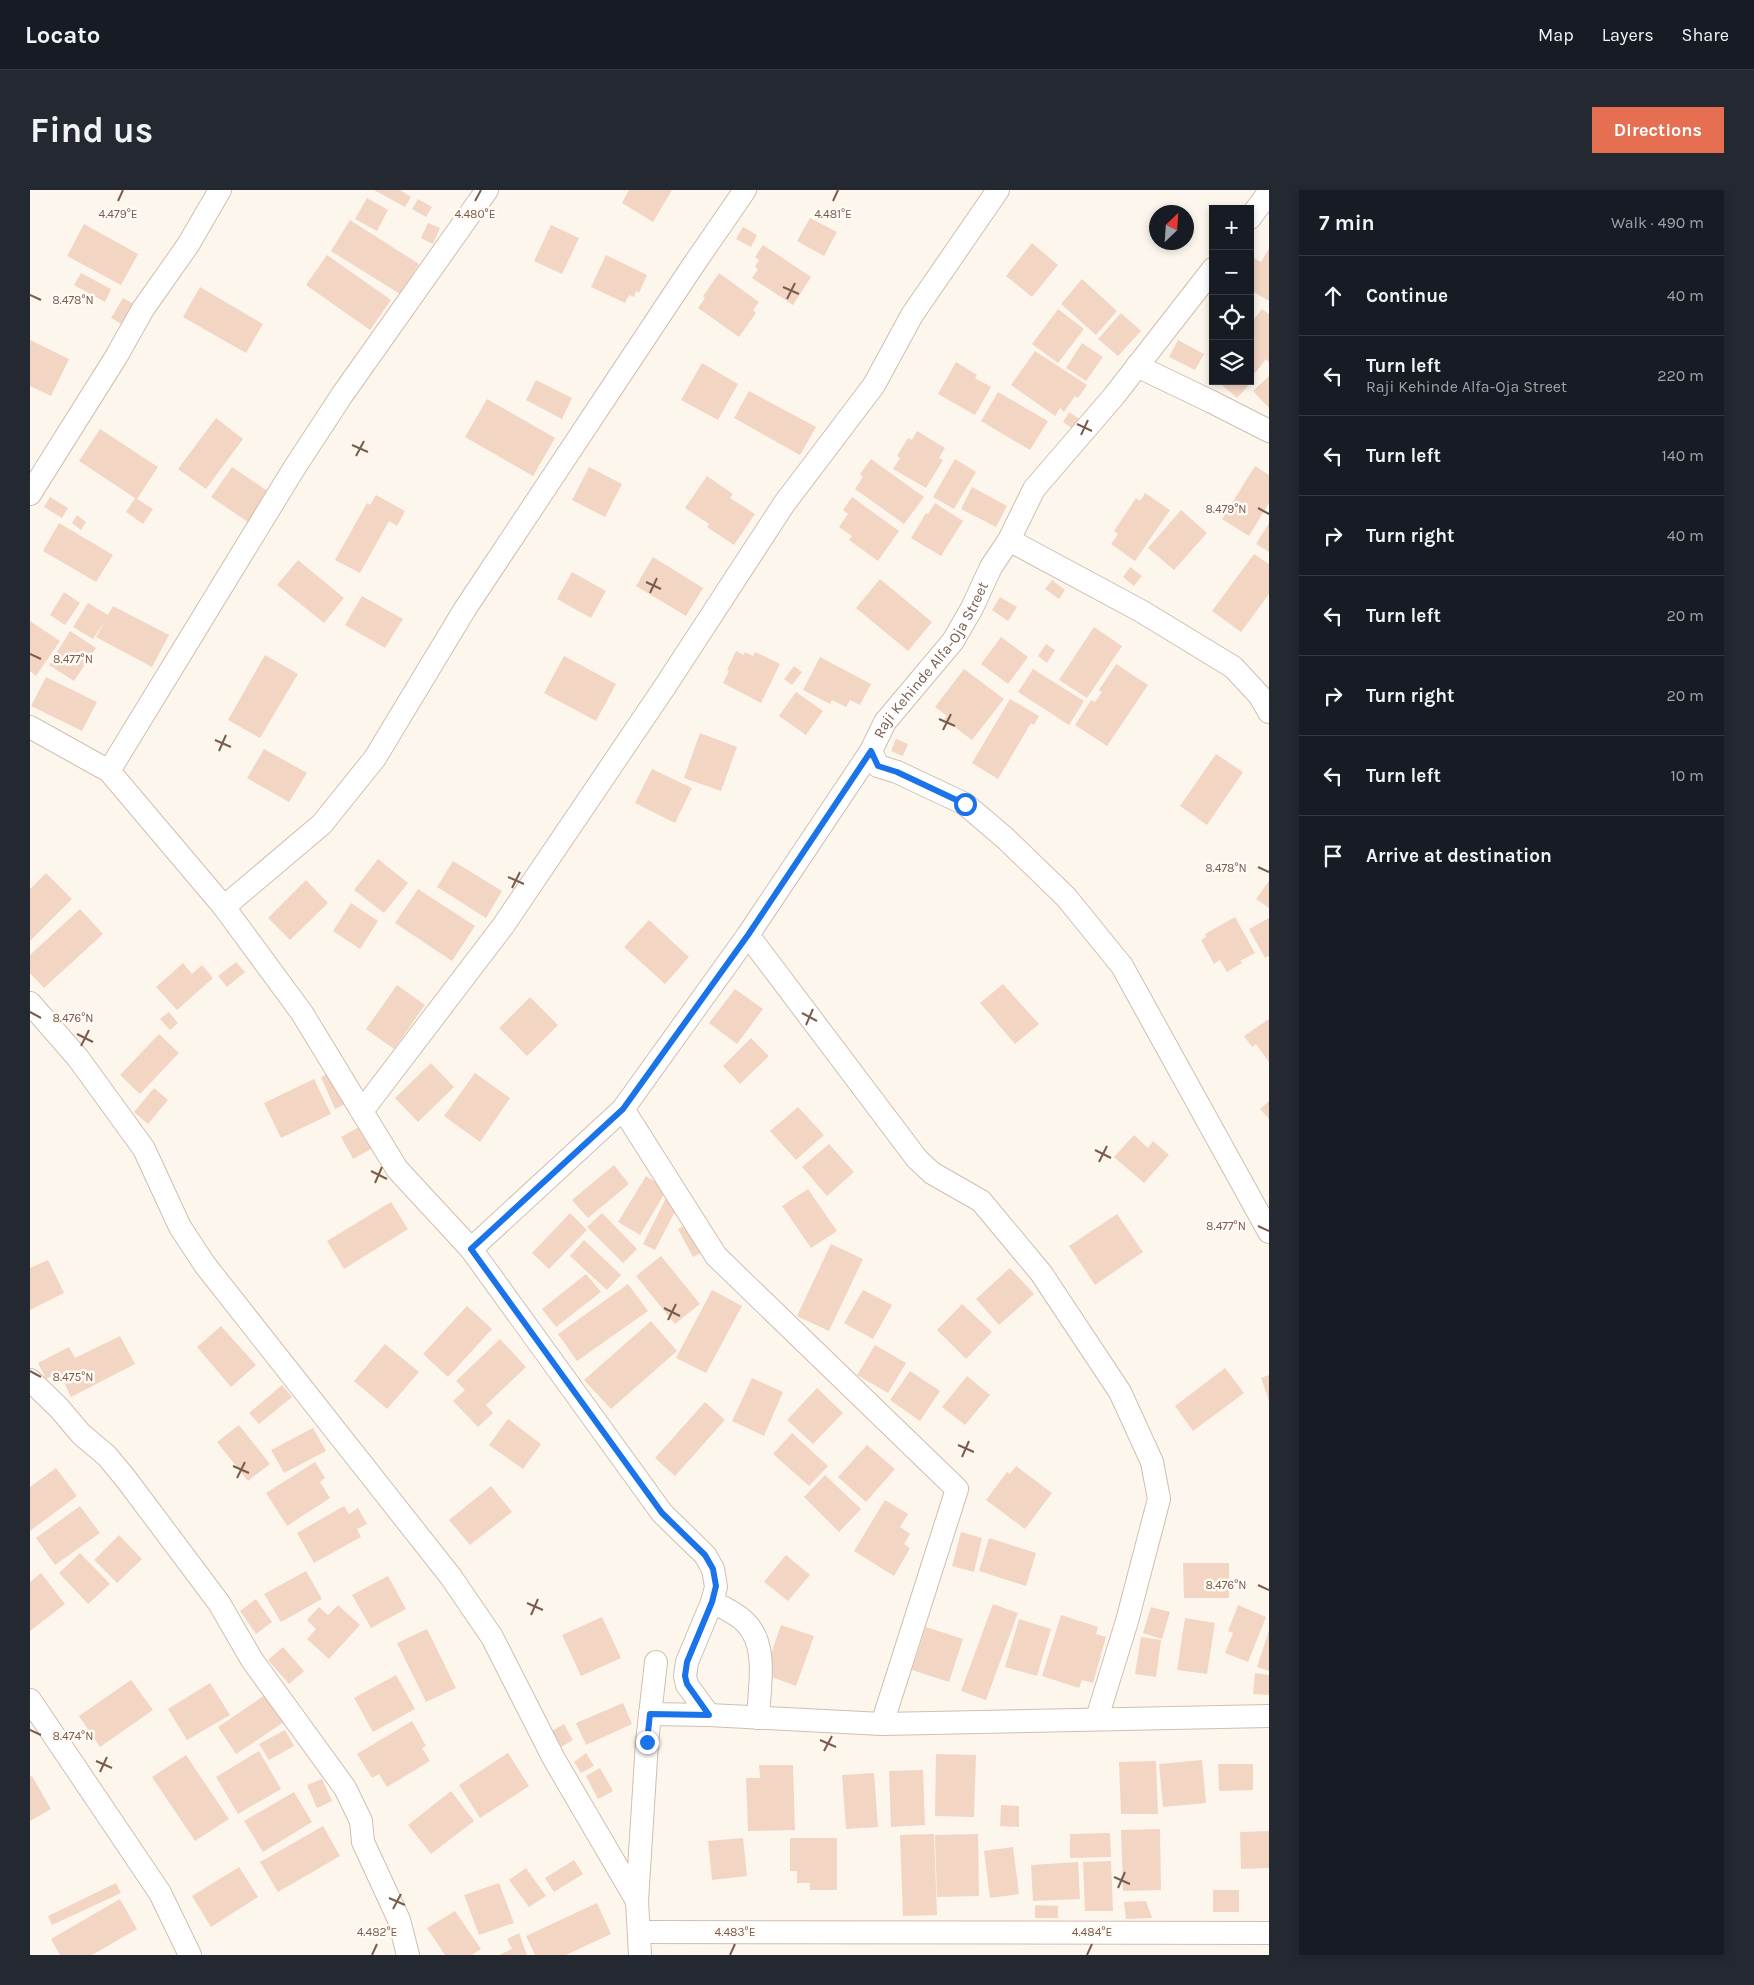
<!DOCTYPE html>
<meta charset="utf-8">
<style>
body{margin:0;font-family:Karla,sans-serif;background:#242831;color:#f1f3f6}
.controls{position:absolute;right:15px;top:15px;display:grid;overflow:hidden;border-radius:0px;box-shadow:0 2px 8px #0003}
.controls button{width:45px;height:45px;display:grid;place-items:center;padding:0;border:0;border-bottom:1px solid #363941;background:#171b24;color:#f1f3f6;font:25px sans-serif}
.compass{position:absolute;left:1119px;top:15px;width:45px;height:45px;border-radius:50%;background:#171b24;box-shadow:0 2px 8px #0003;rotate:25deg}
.stop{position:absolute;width:15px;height:15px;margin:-11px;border:4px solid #1a73e8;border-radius:50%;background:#fff}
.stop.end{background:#1a73e8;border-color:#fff;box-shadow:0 1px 5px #0008}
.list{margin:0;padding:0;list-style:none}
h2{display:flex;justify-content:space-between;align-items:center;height:65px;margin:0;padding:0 20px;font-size:21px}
h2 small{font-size:16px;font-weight:400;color:#9ea1a6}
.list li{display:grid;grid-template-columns:32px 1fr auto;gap:15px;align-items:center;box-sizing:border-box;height:80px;padding:0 20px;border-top:1px solid #363941}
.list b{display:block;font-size:19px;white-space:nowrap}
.list p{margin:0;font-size:16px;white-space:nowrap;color:#9ea1a6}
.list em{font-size:16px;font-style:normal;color:#9ea1a6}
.icon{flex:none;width:28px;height:28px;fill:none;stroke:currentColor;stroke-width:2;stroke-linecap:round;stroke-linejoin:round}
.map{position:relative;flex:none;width:1239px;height:1765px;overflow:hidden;border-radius:0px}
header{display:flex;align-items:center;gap:30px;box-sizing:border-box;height:70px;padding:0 25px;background:#171b24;border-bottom:1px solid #363941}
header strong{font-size:24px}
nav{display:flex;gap:28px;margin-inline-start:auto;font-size:18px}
.intro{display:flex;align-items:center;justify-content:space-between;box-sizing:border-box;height:120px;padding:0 30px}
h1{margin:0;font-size:35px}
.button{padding:12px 22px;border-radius:0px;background:#e76f51;color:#fff;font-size:18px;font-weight:700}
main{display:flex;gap:30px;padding:0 30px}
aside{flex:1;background:#171b24;border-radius:0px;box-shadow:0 2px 8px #0003}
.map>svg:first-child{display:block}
.building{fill:#f3d5c3}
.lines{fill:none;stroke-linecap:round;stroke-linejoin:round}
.street-casing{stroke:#d1beb0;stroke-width:24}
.street{stroke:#fff;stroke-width:22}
.route{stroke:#1a73e8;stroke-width:6}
.ticks{fill:none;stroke:#7a5c4d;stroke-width:2}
.labels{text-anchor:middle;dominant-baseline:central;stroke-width:5;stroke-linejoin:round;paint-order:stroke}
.street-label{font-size:15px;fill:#7a5c4d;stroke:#fffaf3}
.ticks-label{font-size:12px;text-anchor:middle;fill:#7a5c4d;stroke:#fffaf3;stroke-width:5;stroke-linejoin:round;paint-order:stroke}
</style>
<header>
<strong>Locato</strong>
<nav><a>Map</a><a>Layers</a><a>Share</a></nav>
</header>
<div class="intro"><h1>Find us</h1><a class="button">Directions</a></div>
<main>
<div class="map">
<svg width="1239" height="1765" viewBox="0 0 1239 1765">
<rect width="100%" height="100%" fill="#fdf6ec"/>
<path class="building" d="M344,0H370L381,7L375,17Z
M599,0H642L623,32L592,13Z
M337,8L358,20L347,41L325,29Z
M388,9L402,17L396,27L382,19Z
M780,28L807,42L794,66L767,51Z
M320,30L389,74L370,104L301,61Z
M398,33L410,38L403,54L391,48Z
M54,34L108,64L91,95L37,66Z
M521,35L549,48L532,84L504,71Z
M713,37L727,45L721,57L706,49Z
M1002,53L1028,75L1002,107L976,86Z
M733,55L781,87L763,115L722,88L728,79L725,77L729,70L725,67Z
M1239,58V111L1220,100V71L1222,67L1231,72Z
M297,65L361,110L340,140L276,95Z
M576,65L617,85L609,103L606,101L604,107L599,105L595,113L561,97Z
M51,83L81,99L75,112L44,95Z
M689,83L729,112L723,120L726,123L709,147L668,118L675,108L673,106Z
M1052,89L1087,121L1066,145L1031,114Z
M170,97L233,134L216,163L153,127Z
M93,108L107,116L95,136L81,128Z
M1028,119L1054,139L1028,173L1002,154Z
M1232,119L1239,124V172L1236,169L1225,183L1220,180V134Z
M1091,123L1111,141L1088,166L1068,149Z
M0,150L39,169L21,206L0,196Z
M1148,150L1174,164L1165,180L1139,167Z
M1052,153L1073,167L1056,191L1036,178Z
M1005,161L1057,195L1048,208L1045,206L1034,222L1030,218L1025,226L981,195Z
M926,172L947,185L945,188L961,197L945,225L908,204Z
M672,173L708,194L688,230L651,210Z
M1239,186V218L1223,201Z
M506,190L542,208L532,229L496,210Z
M1193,191H1212L1218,196L1207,208L1191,194Z
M719,201L786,237L770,265L704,228Z
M968,202L1018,231L1000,260L951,231Z
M457,209L525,248L503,286L435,247Z
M1039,222L1054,232L1047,242L1033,232Z
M186,228L213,249L176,299L148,279Z
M70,239L128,277L107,309L123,319L113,334L96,322L105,308L49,271Z
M887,241L915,258L909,268L913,270L896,298L863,279L870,268L867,266L878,248L882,250Z
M841,269L894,307L874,334L825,299L833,287L830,284Z
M925,269L946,282L924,319L903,307Z
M1225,276L1239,285V313L1219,346L1192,329Z
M202,277L239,302L218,332L181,307Z
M559,277L592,294L575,327L542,310Z
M677,286L703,304L700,308L725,324L704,355L677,337L679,334L655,318Z
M942,297L977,316L966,337L931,319Z
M1115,303L1140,320L1105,371L1081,354L1088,344L1084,341L1106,308L1110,311Z
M346,305L375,321L367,336L359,331L330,383L305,370L337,313L340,315Z
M20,307L38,318L32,328L14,317Z
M822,307L869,341L848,371L819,350L822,346L809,337L818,324L813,320Z
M905,313L933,331L911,366L881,348L896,323L898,324Z
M1151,320L1177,343L1144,380L1118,358Z
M47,325L56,332L51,340L42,333Z
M29,333L83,365L66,392L13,361Z
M1239,333V362L1226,354Z
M1224,364L1239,374V404L1211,442L1182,421Z
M623,367L673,398L656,426L606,396Z
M268,370L314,408L294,433L247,395Z
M1100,377L1112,386L1104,396L1093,387Z
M542,382L576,401L561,428L527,409Z
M850,389L902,432L878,461L826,418Z
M1022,390L1035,400L1029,409L1015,399Z
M34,402L50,413L35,435L20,425Z
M332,406L373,429L355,458L315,435Z
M970,407L987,417L978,431L962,420Z
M58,413L78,425L83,416L139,445L122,477L66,447L75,431L63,449L43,437Z
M0,431L30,451L6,486L0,481Z
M1064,437L1092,456L1057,508L1029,490Z
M40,441L66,458L44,491L19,475Z
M971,447L998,467L978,494L951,474Z
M1016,454L1025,460L1017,473L1008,466Z
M706,461L714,465L715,462L723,466L725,462L750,474L731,513L693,493L699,481L697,480Z
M235,465L268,484L230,548L198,530Z
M534,466L586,494L566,531L514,503Z
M790,467L841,494L830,515L820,510L816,517L802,510L800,514L773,500Z
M1086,474L1118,495L1077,556L1045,535L1061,510L1065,512L1072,502L1069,500Z
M764,476L772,482L762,495L754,489Z
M934,479L974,509L942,550L914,529L917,526L905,517Z
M1003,479L1054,511L1039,535L988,502Z
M16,487L67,512L52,541L1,516Z
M766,502L793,521L776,545L749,526Z
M980,509L1009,526L1004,535L1001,533L968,589L942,573Z
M670,543L707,557L691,601L654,588Z
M866,549L878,554L873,566L861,561Z
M234,559L277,583L259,612L217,588Z
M1186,564L1213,582L1177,635L1150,616Z
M622,579L662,598L645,633L605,613Z
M348,669L378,693L354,723L324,700Z
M423,671L472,701L456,728L407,697Z
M16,683L42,709L0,751V699Z
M276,690L298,713L260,750L238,728Z
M1239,691V718L1226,709Z
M388,699L445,736L422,771L365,733Z
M321,713L348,731L330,759L303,741Z
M50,719L73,744L14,798L0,783V765Z
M1205,727L1225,763L1210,771L1212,773L1197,782L1190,770L1184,774L1171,750L1176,747L1175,744Z
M1239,728V766L1235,768L1219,739Z
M619,730L659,767L635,794L594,757Z
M206,772L215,782L197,797L188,786Z
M153,773L162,784L172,775L183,788L147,820L126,797Z
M973,794L1009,834L985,854L950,813Z
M367,795L395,815L364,859L336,839Z
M705,799L733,819L707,854L679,833Z
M500,807L528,835L497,866L469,838Z
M139,822L148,833L140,840L130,829Z
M1239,829V872L1226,854L1222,857L1214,846Z
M129,844L149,863L110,904L90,885Z
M721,848L739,866L710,894L693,876Z
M401,873L424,897L388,932L365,908Z
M305,880L320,912L305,919L291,887Z
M445,883L480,908L450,952L414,926Z
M284,889L301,924L251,948L234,913Z
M124,898L138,910L118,934L104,922Z
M1239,911V929L1230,919Z
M768,917L794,945L766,970L740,941Z
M329,937L341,959L323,969L311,947Z
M1104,945L1118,958L1123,951L1139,965L1114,993L1084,967Z
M799,954L824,982L797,1006L772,977Z
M584,975L599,994L558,1028L542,1010Z
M616,986L637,999L610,1045L588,1032Z
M778,999L807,1041L781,1058L752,1016Z
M637,1006L650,1012L625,1060L613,1054Z
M361,1012L378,1039L314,1079L297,1051Z
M540,1023L557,1040L519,1079L502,1063Z
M572,1023L607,1059L593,1073L557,1037Z
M1087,1024L1113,1062L1065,1095L1039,1056Z
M661,1032L676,1060L663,1067L648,1039Z
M554,1050L591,1085L577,1100L540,1066Z
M801,1054L833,1069L799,1141L767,1126Z
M631,1066L670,1114L645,1134L606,1086Z
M18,1070L34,1103L0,1120V1078Z
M980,1078L1004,1104L969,1135L946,1109Z
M556,1084L571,1102L526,1137L512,1119Z
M598,1094L618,1121L547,1171L528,1144Z
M682,1100L712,1116L676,1183L646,1168Z
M833,1100L862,1115L843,1149L814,1133Z
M932,1114L962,1142L936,1169L907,1140Z
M437,1116L462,1139L418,1187L393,1164Z
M621,1131L647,1161L581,1219L554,1190Z
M191,1136L226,1175L201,1197L167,1157Z
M90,1146L105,1174L41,1207L29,1182L16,1189L8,1173L39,1157L45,1168Z
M470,1149L496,1177L456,1215L463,1223L448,1237L423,1211L435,1200L426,1191Z
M355,1154L389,1182L357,1219L324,1191Z
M845,1155L876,1173L858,1203L827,1185Z
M1195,1178L1214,1203L1163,1241L1145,1216Z
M880,1181L910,1201L890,1231L860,1210Z
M1239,1185V1211L1231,1188Z
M937,1186L960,1205L935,1235L912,1217Z
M722,1188L753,1202L734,1246L702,1231Z
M252,1195L262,1207L229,1234L219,1223Z
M787,1198L813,1223L783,1254L757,1230Z
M675,1212L695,1230L645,1286L625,1268Z
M478,1229L511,1254L493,1279L459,1255Z
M209,1235L240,1274L218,1291L187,1252Z
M283,1238L296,1261L254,1283L241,1260Z
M762,1243L798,1276L779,1296L743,1264Z
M837,1255L865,1279L836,1312L808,1287Z
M285,1272L295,1288L290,1292L300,1308L257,1336L236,1303Z
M986,1276L1022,1303L995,1339L956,1310L977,1282L980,1284Z
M26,1278L47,1306L0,1341V1297Z
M795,1285L831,1319L809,1342L774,1307Z
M461,1296L482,1322L440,1355L419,1330Z
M855,1310L878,1324L870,1337L880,1344L874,1354L880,1358L864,1386L824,1361Z
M50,1316L70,1343L25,1375L6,1348Z
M314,1316L319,1324L328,1318L337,1334L327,1339L331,1347L284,1373L267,1343Z
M931,1342L952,1348L944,1382L922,1376Z
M89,1345L112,1369L87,1393L64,1370Z
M959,1348L1006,1363L996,1396L949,1381Z
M50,1363L80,1394L58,1414L29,1383Z
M756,1365L780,1385L758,1411L734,1392Z
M1153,1373H1199V1408H1154Z
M276,1381L292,1409L251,1432L234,1404Z
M11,1383L35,1414L0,1441V1392Z
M358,1386L376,1419L341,1438L322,1405Z
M226,1409L242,1432L226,1444L210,1421Z
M963,1414L988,1423L956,1510L931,1501Z
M308,1415L330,1435L299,1469L277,1449L286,1439L277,1430L289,1417L298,1425Z
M1208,1415L1236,1427L1218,1472L1195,1463L1203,1443L1198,1441Z
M1121,1417L1140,1422L1132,1449L1113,1443Z
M1031,1425L1068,1437L1066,1444L1076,1447L1063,1493L1052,1490L1049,1498L1012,1486Z
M572,1427L591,1468L551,1486L532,1445Z
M1155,1428L1185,1433L1177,1484L1147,1480Z
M989,1429L1021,1439L1007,1486L975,1477Z
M751,1435L784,1446L766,1496L734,1484Z
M896,1437L933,1449L919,1492L882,1480Z
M397,1439L426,1498L396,1512L367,1453Z
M1239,1440V1481L1227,1477Z
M1111,1447L1131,1450L1126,1487L1105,1484Z
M253,1457L274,1481L259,1494L238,1470Z
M1225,1483L1239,1485V1505L1223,1504Z
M366,1485L385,1519L343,1542L324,1508Z
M101,1490L123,1520L70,1557L49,1526Z
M180,1493L200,1525L157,1550L138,1519Z
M235,1505L254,1532L206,1564L188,1537Z
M593,1513L602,1534L556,1555L546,1533Z
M382,1531L396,1556L392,1558L400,1571L357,1597L349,1584L342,1588L327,1564Z
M534,1534L543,1550L531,1557L522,1541Z
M255,1540L264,1556L239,1570L229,1554Z
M229,1561L251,1599L208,1624L186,1587Z
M478,1563L499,1596L450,1628L429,1595Z
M556,1563L564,1576L551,1583L544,1572Z
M906,1564L946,1565L944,1627L905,1626Z
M156,1565L199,1629L165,1651L122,1587Z
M1172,1570L1176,1613L1133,1617L1129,1574Z
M1126,1571L1128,1624H1091L1089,1572Z
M1188,1574H1223V1600L1189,1601Z
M729,1575H763L765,1640L718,1641L716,1588H730Z
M570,1578L583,1601L568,1609L556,1586Z
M893,1580L895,1635L861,1637L859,1581Z
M844,1583L848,1637L816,1639L812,1585Z
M2,1586L21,1619L0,1631V1587Z
M292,1589L302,1611L287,1618L277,1595Z
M421,1601L444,1631L401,1664L378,1635Z
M264,1602L282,1632L233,1662L214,1631Z
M971,1615L989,1616V1637L970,1636Z
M293,1636L310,1666L248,1702L230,1672Z
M1130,1639L1131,1700L1093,1701L1091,1640Z
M1239,1641V1678L1211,1679L1210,1642Z
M1080,1643L1081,1667L1040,1668V1644Z
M904,1644L907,1725L873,1726L870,1645Z
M948,1644L949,1706L907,1707L905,1645Z
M713,1648L717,1686L682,1690L678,1651Z
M760,1648H807V1700H780V1693H767V1681H760Z
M983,1657L989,1704L960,1708L954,1661Z
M544,1670L553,1684L524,1702L515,1688Z
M1081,1671L1083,1721H1055L1053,1672Z
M1048,1672L1050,1709L1003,1711L1001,1675Z
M209,1677L228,1707L181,1737L162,1706Z
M496,1678L516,1706L499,1717L479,1690Z
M86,1693L91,1703L22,1735L18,1726Z
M469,1693L484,1733L449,1745L434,1705Z
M1183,1700H1209V1722H1183Z
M90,1709L107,1739L62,1765H30L21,1749Z
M1116,1711L1122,1728L1096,1729L1094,1712Z
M567,1713L581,1744L536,1765H505L496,1746Z
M1005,1715L1028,1716V1728H1005Z
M425,1721L451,1759L442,1765H415L397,1738Z
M489,1743L497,1765H469L482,1759L477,1749Z"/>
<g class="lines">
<g class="street-casing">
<g id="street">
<path d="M1220,28L1239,2"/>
<path d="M1107,176L1180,211L1239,241"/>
<path d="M0,304L86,167L113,119L158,55L190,0"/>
<path d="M979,350L1111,421L1203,477L1230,506L1239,522"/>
<path d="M0,537L79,581L194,717"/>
<path d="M841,561L848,576L867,582L935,614L975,648L1036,707L1092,776L1239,1042"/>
<path d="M79,581L263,280L312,205L457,0"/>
<path d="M718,745L887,969L902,983L951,1011L1011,1083L1090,1202L1122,1272L1129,1309L1097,1431L1067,1528"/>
<path d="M0,813L48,868L114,959L150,1037L175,1075L421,1387L462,1447L524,1569L607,1711"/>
<path d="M593,919L686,1066L927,1299L852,1534"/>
<path d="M332,921L473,736L634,498L754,314L844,195L882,125L968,0"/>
<path id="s1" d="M441,1059L593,919L718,745L841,561L855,532L923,451L942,418L961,377L979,350L1004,299L1084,206L1183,79"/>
<path d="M0,1190L29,1218L51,1244L77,1266L96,1289L189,1413L222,1470L315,1598L331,1631L333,1652L369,1730L378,1765"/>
<path d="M682,1412C693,1417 706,1423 715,1432C739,1455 729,1498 728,1528"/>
<path d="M0,1510L130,1703L160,1765"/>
<path d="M620,1524L679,1525L852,1534L1239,1526"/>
<path d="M679,1525L657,1495L655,1486L657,1472L682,1412L686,1397L683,1379L675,1365L632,1323L441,1059L367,979L272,823L194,717L292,634L345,568L435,419L662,77L715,0"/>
<path d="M609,1742L1239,1743"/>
<path d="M610,1765L607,1711L617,1552L626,1472"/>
</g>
</g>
<use href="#street" class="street"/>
</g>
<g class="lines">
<path class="route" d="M617,1552L620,1524L679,1525L657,1494L655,1486L657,1472L682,1412L686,1396L683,1379L675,1365L632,1323L441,1059L593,919L718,745L841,561L848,576L867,582L935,614"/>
</g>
<path class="ticks" d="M88,11L93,0M445,11L451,0M803,11L808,0M753,97L769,104M0,105L11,110M757,109L765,93M1047,234L1062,241M1051,245L1058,230M322,255L338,262M326,266L334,251M1228,318L1239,324M616,392L631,399M620,403L627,388M0,464L11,469M909,529L925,536M913,540L921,524M185,550L201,557M189,561L196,545M1228,677L1239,682M478,687L494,694M482,698L490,682M0,822L11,828M772,823L787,831M776,835L783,819M47,844L63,852M51,856L59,840M1065,960L1081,968M1069,972L1077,956M341,981L357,989M345,993L352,977M1228,1036L1239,1041M634,1118L650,1126M638,1130L646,1114M0,1181L11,1187M928,1255L944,1262M932,1267L939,1251M203,1276L219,1283M207,1288L215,1272M1228,1395L1239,1400M497,1413L513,1420M501,1425L508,1409M0,1540L11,1545M790,1550L806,1557M794,1561L802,1546M66,1571L82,1578M70,1582L77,1567M1084,1687L1100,1694M1088,1698L1095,1682M359,1708L375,1715M363,1719L371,1704M342,1765L347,1754M700,1765L705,1754M1057,1765L1062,1754"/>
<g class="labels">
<g class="street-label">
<text stroke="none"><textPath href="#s1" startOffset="752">Raji Kehinde Alfa-Oja Street</textPath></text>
</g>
</g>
<g class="ticks-label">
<text x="88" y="28">4.479°E</text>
<text x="445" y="28">4.480°E</text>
<text x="803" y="28">4.481°E</text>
<text x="43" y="114">8.478°N</text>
<text x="1196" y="323">8.479°N</text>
<text x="43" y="473">8.477°N</text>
<text x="1196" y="682">8.478°N</text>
<text x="43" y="832">8.476°N</text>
<text x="1196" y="1040">8.477°N</text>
<text x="43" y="1191">8.475°N</text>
<text x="1196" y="1399">8.476°N</text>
<text x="43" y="1550">8.474°N</text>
<text x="347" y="1746">4.482°E</text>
<text x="705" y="1746">4.483°E</text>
<text x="1062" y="1746">4.484°E</text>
</g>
</svg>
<div class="controls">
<button>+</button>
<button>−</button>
<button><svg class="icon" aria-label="locate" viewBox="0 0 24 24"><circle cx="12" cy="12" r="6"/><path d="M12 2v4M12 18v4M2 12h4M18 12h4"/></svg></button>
<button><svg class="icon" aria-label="layers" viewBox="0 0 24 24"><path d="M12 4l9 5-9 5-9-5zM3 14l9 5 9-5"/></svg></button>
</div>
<svg class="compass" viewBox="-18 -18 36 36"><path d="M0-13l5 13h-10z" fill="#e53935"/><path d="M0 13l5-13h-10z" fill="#9ea1a6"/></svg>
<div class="stop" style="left:935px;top:614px"></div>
<div class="stop end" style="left:617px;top:1552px"></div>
</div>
<aside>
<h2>7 min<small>Walk · 490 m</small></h2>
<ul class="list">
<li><svg class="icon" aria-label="ahead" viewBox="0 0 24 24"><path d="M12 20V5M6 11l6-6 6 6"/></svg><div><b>Continue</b></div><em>40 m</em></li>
<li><svg class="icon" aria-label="left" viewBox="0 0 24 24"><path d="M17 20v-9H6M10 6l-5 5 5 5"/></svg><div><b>Turn left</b><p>Raji Kehinde Alfa-Oja Street</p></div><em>220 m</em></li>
<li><svg class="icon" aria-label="left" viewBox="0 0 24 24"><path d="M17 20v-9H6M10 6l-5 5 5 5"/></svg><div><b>Turn left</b></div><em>140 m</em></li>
<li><svg class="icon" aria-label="right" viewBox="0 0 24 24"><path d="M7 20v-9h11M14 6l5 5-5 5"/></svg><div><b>Turn right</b></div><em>40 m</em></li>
<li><svg class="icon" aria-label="left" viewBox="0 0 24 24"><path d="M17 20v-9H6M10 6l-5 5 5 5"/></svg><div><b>Turn left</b></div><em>20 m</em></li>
<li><svg class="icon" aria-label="right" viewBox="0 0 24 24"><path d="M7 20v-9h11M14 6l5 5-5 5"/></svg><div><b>Turn right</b></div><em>20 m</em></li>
<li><svg class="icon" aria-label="left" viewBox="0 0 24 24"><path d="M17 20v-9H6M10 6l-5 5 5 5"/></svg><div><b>Turn left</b></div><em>10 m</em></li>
<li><svg class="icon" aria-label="arrive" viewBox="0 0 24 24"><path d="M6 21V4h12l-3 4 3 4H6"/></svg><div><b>Arrive at destination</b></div></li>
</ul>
</aside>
</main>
